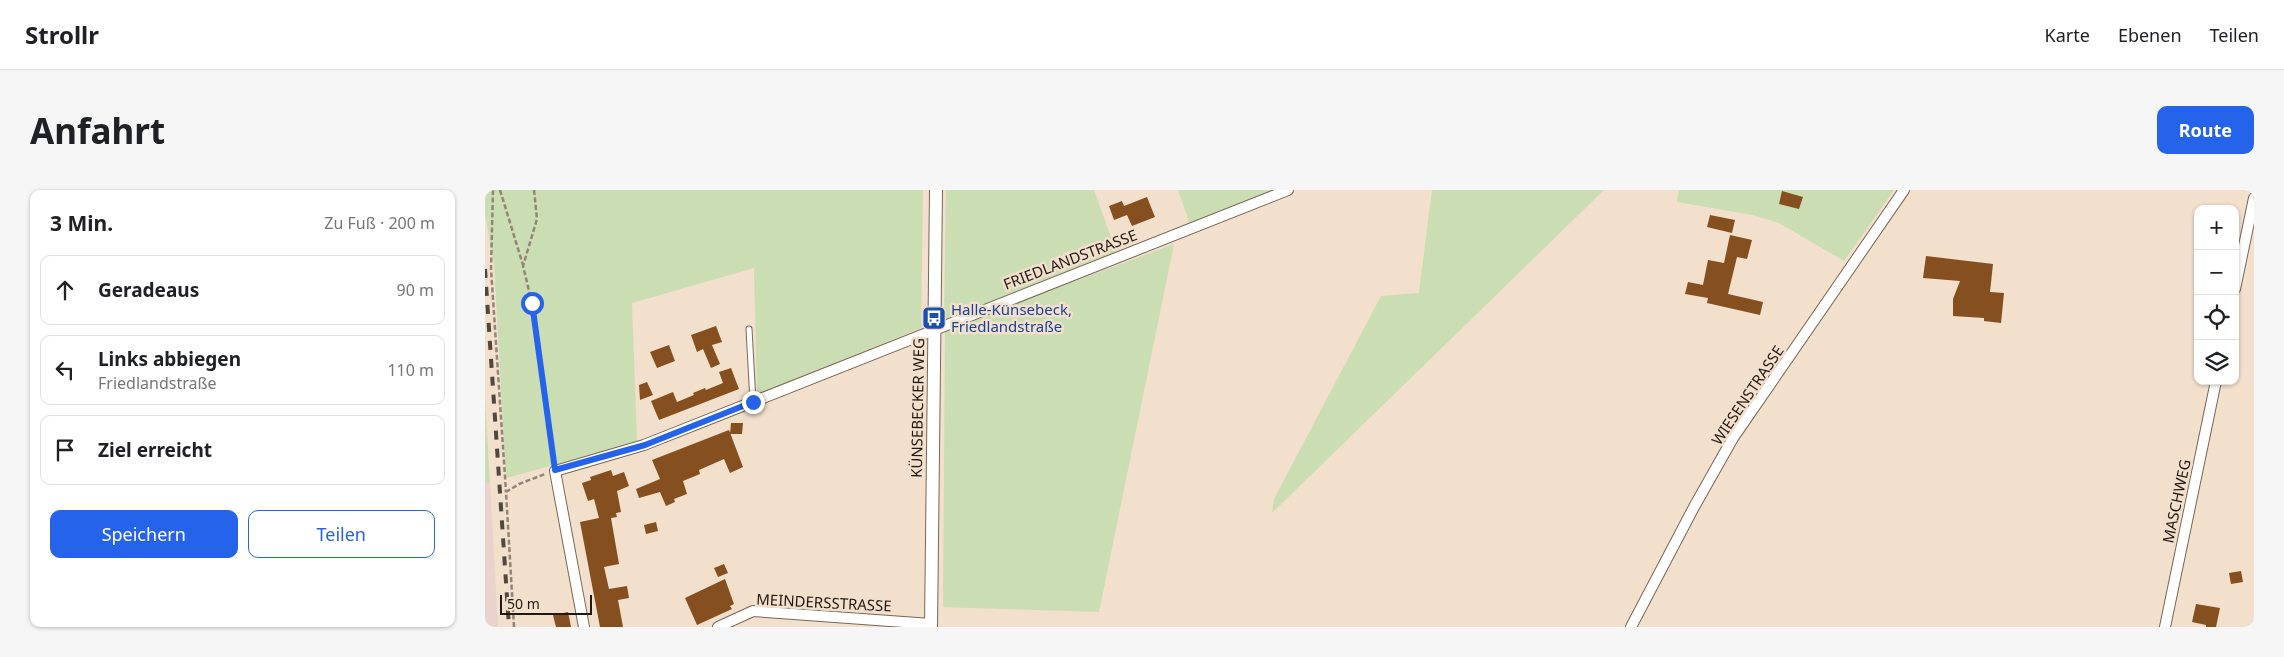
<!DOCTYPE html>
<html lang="de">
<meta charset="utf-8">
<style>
body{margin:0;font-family:"Noto Sans",sans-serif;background:#f6f6f6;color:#202124}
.controls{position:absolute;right:15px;top:15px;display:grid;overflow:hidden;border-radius:10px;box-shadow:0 1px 4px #0004}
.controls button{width:45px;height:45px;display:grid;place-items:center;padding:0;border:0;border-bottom:1px solid #e0e0e0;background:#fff;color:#202124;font:25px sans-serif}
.scale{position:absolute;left:15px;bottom:12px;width:92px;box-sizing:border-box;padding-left:5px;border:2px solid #201913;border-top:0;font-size:14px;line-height:18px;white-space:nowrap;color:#201913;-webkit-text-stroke:4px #f2dfcc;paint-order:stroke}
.stop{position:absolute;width:15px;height:15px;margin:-11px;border:4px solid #2563eb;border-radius:50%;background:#fff}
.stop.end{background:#2563eb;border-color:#fff;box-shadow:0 1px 5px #0008}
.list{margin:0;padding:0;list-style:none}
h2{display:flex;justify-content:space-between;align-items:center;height:65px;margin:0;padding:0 20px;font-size:21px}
h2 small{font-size:16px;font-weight:400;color:#757577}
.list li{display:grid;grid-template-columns:32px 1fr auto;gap:15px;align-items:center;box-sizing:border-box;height:70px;margin:0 10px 10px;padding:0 10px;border:1px solid #e0e0e0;border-radius:10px}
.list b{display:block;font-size:19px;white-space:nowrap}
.list p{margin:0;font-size:16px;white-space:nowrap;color:#757577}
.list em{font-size:16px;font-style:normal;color:#757577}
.actions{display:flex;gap:10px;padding:15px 20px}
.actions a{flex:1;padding:11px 0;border:1px solid #2563eb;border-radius:10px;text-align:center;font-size:18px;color:#2563eb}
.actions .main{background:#2563eb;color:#fff}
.icon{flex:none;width:28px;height:28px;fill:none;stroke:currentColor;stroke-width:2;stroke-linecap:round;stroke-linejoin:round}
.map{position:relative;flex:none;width:1769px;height:437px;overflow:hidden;border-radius:10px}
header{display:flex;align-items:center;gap:30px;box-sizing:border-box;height:70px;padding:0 25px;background:#fff;border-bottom:1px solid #e0e0e0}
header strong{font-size:24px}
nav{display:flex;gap:28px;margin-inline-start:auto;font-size:18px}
.intro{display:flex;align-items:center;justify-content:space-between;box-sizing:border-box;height:120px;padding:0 30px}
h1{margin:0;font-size:35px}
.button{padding:12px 22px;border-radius:10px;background:#2563eb;color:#fff;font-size:18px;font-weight:700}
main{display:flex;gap:30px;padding:0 30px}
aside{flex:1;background:#fff;border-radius:10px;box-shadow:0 1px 4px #0004}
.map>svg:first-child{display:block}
.education{fill:#ecd2cd}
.green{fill:#cbddb2}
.building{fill:#854f20}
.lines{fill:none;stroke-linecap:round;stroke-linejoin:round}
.service-casing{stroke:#786756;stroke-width:7}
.minor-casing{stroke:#786756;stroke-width:12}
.tertiary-casing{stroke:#786756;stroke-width:14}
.path{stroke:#928578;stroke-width:2.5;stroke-dasharray:5 2.5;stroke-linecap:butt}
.service{stroke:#fff;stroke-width:5}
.minor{stroke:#fff;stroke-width:10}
.tertiary{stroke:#fff;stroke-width:12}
.rail{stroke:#50473e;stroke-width:4;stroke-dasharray:9 9;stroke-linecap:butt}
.route{stroke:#2563eb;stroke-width:6}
.labels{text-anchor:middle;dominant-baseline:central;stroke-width:5;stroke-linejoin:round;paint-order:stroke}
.street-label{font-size:15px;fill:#201913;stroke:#f2dfcc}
.transit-label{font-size:15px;fill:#164399;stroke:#f2dfcc;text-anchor:start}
</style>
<header>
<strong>Strollr</strong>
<nav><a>Karte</a><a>Ebenen</a><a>Teilen</a></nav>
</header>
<div class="intro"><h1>Anfahrt</h1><a class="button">Route</a></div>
<main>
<aside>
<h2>3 Min.<small>Zu Fuß · 200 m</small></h2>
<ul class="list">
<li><svg class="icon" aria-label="ahead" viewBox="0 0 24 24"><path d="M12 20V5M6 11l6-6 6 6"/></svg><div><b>Geradeaus</b></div><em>90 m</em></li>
<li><svg class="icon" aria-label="left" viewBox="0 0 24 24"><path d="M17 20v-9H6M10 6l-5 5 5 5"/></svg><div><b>Links abbiegen</b><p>Friedlandstraße</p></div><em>110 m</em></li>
<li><svg class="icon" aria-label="arrive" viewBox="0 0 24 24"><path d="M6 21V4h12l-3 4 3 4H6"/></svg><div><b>Ziel erreicht</b></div></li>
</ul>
<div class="actions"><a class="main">Speichern</a><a>Teilen</a></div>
</aside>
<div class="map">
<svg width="1769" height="437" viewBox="0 0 1769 437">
<rect width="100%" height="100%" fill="#f2dfcc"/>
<path class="education" d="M0,292L5,293L13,437H0Z"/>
<path class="green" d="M0,0H438L436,138L272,204L269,78L147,113L152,252L21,288L9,73L0,25Z
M461,0H609L632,64L459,129Z
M693,0H798L705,35Z
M947,0H1119L787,323L789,309L896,106L934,103Z
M1194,0H1409L1359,71L1294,33L1268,25L1192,12Z
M689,54L614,422L458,417L460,140Z
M0,208L5,293L0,292Z"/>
<path class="building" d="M1297,1L1318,7L1314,19L1294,14Z
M662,7L670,27L647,36L642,25L629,30L624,16L637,11L639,16Z
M1225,25L1250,30L1247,43L1222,37Z
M1245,45L1267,50L1262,69L1252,67L1243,104L1278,112L1275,125L1222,113L1223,108L1200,104L1203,92L1218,95L1223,70L1239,73Z
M1441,66L1508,74L1505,102L1519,103L1516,133L1499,131V128L1468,126V109L1475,91L1438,88Z
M231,136L237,152L227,155L235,174L226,178L218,159L212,162L206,145Z
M184,155L190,171L172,178L165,162Z
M246,178L254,199L174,230L166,211L188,202L192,212L209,205L208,203L220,198L221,200L238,193L234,182Z
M162,192L168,205L155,210L154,195Z
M246,233H258L257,244H245Z
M244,240L258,277L245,283L239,269L214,280L215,284L198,291L202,304L189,309L190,312L181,316L175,302L154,308L151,299L175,289L167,270Z
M126,280L128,286L139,282L144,296L132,301L136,322L131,323L132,327L126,328L134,374L119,377L124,399L142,396L144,408L133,410L138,437H115L95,332L114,328L109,309L103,311L97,293L106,290L105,287Z
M171,332L173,341L161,344L159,335Z
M239,374L243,383L233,387L229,378Z
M1756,381L1758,392L1746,394L1744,383Z
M240,389L249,414L245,416L247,419L212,435L200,408Z
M1711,414L1735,418L1731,437H1721V435L1707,432Z
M83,422L86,437H71L68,425Z"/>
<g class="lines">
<g class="service-casing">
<path id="service" d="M264,139L268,212"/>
</g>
<g class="minor-casing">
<path id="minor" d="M1750,99L1769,8
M99,437L70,281L159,255L803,0
M233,437L268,421L446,434
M1146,437L1209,317L1248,248L1419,0
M1680,437L1731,191"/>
</g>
<g class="tertiary-casing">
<path id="tertiary" d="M446,437L451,0"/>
</g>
<path class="path" d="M8,0L6,79L21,302
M15,0L38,75
M49,0L52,29L38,76L47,113L69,271
M29,437L21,302L34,294L60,284"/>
<use href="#service" class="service"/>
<use href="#minor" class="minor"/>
<use href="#tertiary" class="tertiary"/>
<path class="rail" d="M0,79L24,437"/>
</g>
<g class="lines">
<path class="route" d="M47,113L70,280L160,255L268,212"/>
</g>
<defs>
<g id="bus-square" transform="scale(1.25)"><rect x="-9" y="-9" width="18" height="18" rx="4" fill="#1a4fb4" stroke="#f2dfcc"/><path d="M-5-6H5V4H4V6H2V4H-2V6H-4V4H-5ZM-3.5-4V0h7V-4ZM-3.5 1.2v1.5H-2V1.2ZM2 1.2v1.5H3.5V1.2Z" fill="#fff"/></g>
</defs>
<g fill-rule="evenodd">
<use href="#bus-square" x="449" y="128"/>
</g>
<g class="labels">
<g class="street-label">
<text transform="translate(585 69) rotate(-21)">FRIEDLANDSTRASSE</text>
<text transform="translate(1262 205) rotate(-56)">WIESENSTRASSE</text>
<text transform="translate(432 218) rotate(-89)">KÜNSEBECKER WEG</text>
<text transform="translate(1691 311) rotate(-78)">MASCHWEG</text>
<text transform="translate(339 412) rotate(3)">MEINDERSSTRASSE</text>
</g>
<g class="transit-label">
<text x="466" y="119">Halle-Künsebeck,<tspan x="466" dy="17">Friedlandstraße</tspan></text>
</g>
</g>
</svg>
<div class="controls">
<button>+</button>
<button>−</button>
<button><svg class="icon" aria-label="locate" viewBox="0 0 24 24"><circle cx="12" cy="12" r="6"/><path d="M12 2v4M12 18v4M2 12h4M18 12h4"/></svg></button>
<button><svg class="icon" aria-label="layers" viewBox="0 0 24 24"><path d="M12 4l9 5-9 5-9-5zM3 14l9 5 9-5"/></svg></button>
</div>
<div class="scale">50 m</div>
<div class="stop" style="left:47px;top:113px"></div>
<div class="stop end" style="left:268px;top:212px"></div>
</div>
</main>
